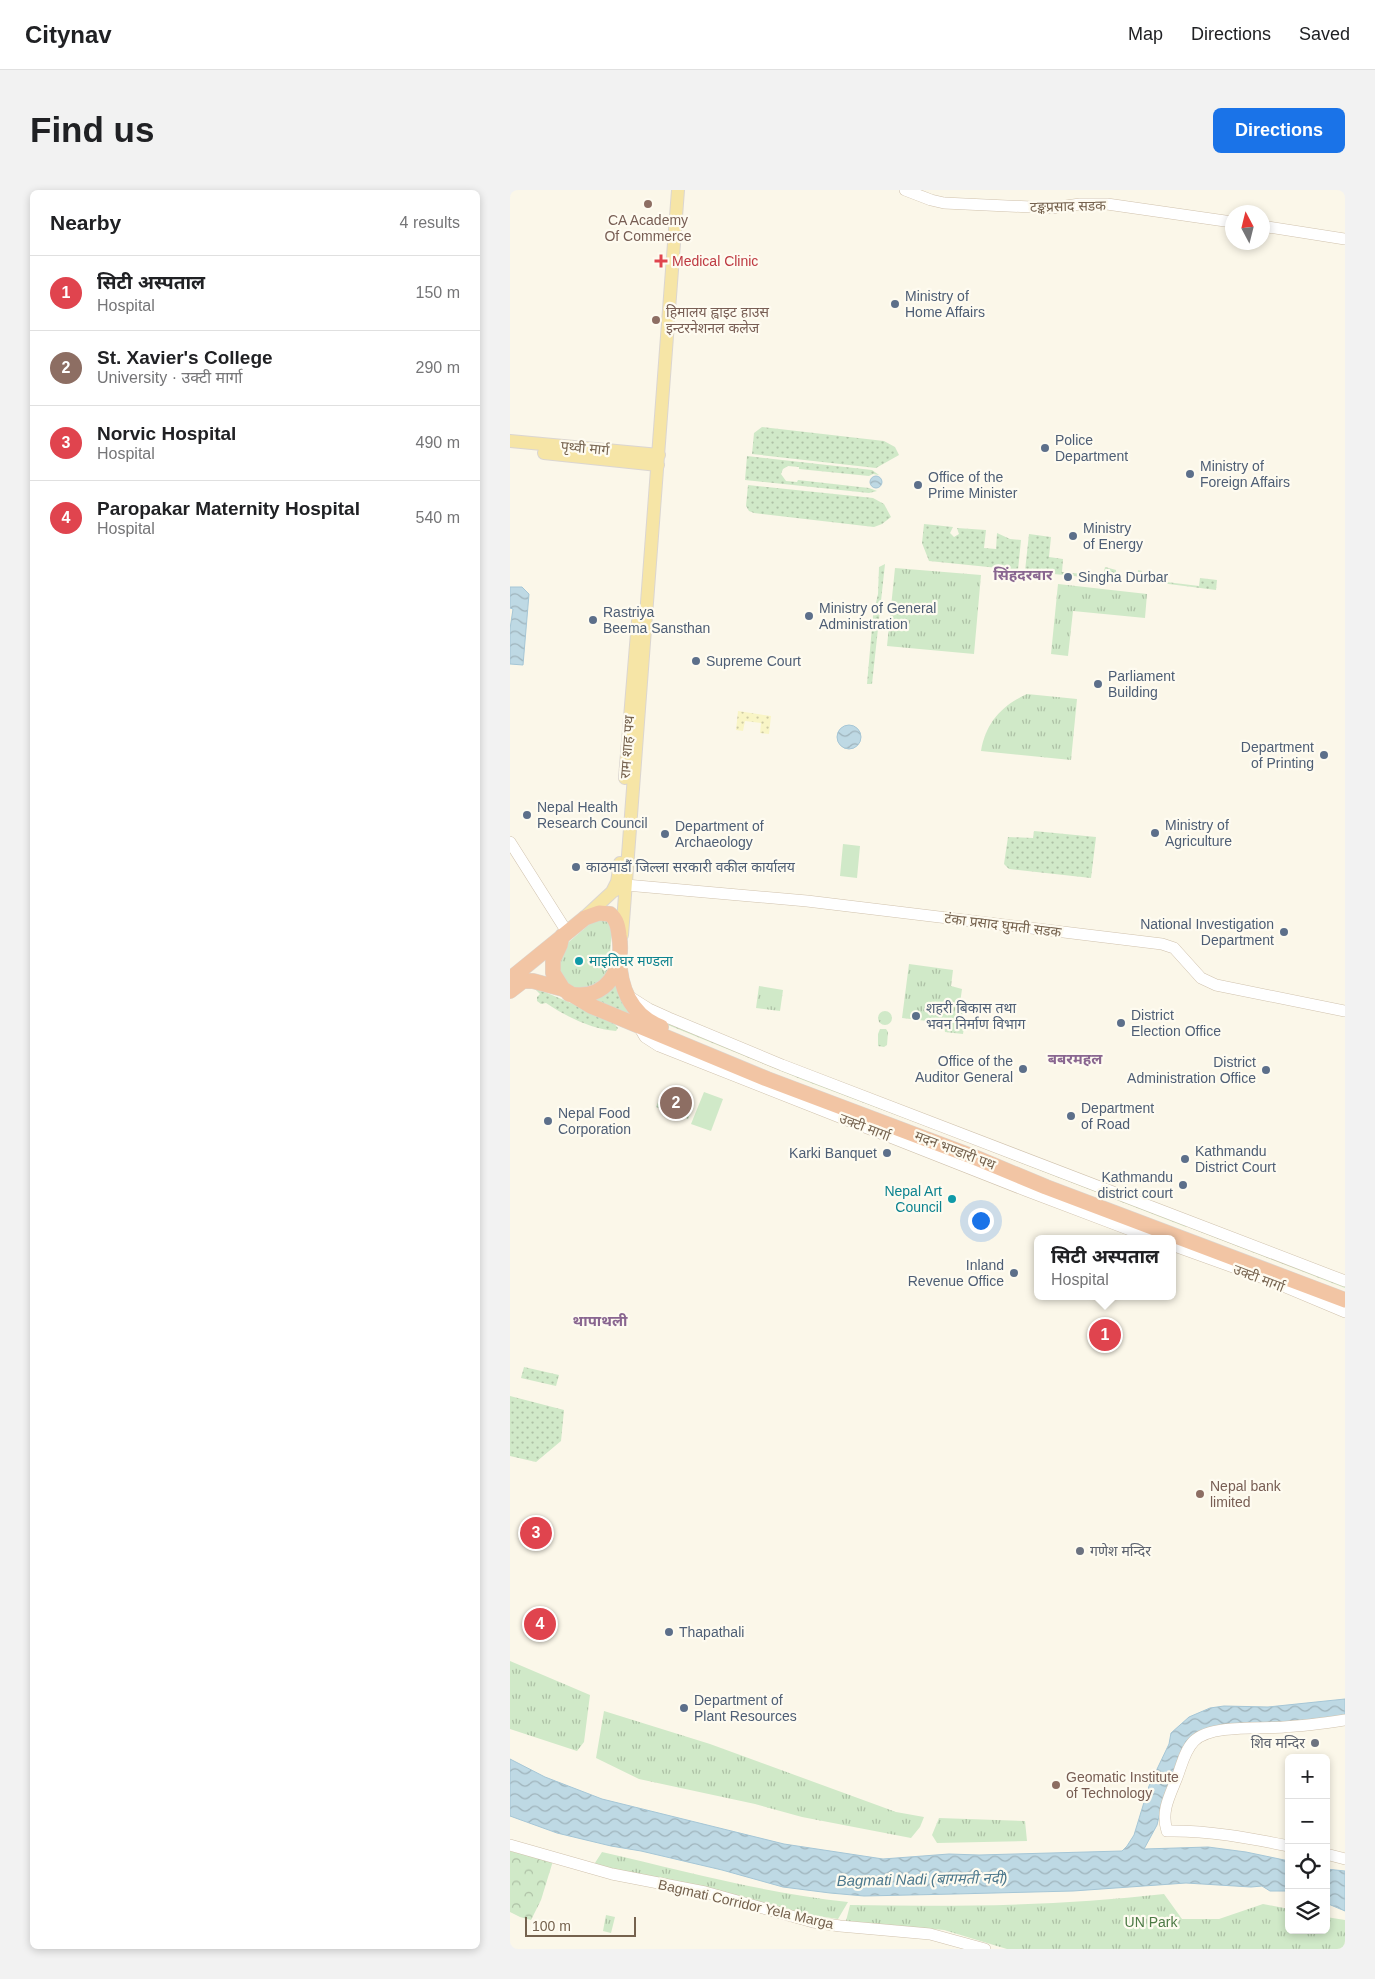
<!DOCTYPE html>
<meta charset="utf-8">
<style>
body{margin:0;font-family:Arial,"Noto Sans Devanagari",sans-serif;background:#f2f2f2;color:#202124}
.controls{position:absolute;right:15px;bottom:15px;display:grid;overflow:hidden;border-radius:8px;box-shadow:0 2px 8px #0003}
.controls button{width:45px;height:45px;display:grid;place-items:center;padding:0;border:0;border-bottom:1px solid #e0e0e0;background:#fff;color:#202124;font:25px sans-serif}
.compass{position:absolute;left:715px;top:15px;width:45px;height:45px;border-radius:50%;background:#fff;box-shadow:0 2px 8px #0003;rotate:353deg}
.scale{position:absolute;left:15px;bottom:12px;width:111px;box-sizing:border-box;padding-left:5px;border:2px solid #75624e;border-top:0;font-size:14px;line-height:18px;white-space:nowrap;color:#75624e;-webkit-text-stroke:4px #fefbf0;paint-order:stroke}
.you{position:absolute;left:470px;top:1030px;width:18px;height:18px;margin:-12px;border:4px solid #fff;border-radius:50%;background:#1a73e8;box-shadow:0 0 0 8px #1a73e833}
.badge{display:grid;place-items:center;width:32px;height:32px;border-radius:50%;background:#1a73e8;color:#fff;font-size:16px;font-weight:700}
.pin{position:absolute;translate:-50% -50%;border:2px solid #fff;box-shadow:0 1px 5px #0006}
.popup{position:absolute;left:524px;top:1045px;width:142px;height:65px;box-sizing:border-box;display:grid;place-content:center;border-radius:8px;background:#fff;filter:drop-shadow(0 1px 4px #0005);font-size:16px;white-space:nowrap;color:#757577}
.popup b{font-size:19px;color:#202124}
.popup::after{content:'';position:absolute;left:50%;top:100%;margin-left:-10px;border:10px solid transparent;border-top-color:#fff}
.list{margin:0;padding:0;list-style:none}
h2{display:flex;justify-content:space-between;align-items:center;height:65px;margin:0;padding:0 20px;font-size:21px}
h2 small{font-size:16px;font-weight:400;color:#757577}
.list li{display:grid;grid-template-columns:32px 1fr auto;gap:15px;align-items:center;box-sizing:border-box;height:75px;padding:0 20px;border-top:1px solid #e0e0e0}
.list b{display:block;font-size:19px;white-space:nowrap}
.list p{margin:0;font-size:16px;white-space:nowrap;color:#757577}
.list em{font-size:16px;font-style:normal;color:#757577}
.icon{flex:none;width:28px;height:28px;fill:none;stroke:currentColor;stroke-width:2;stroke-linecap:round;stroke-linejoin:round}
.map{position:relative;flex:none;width:835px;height:1759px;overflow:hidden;border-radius:8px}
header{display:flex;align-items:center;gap:30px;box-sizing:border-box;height:70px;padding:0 25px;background:#fff;border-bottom:1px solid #e0e0e0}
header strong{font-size:24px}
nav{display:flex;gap:28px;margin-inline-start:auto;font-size:18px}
.intro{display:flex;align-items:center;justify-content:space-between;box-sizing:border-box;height:120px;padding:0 30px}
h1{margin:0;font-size:35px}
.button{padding:12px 22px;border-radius:8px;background:#1a73e8;color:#fff;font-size:18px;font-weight:700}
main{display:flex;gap:30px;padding:0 30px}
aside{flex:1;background:#fff;border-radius:8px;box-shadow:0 2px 8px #0003}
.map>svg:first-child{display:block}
.grass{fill:url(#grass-dots)}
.forest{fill:url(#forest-crowns)}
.sand{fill:url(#sand-dots)}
.park{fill:url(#park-tufts)}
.garden{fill:#d0e9c8}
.water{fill:url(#water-waves);stroke:#a5c6d6}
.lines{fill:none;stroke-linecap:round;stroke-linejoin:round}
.secondary-casing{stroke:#d0c2ad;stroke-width:12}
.primary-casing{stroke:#dbd6d1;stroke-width:14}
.highway-casing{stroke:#dbd6d1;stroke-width:16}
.secondary{stroke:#fff;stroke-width:11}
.primary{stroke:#f6e5a6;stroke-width:12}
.highway{stroke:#f2c5a4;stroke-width:15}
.education-dot{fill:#8d6e63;stroke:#fefbf0;stroke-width:2}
.health-dot{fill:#e0444e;stroke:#fefbf0;stroke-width:2}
.service-dot{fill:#5c6f8a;stroke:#fefbf0;stroke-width:2}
.culture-dot{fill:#0f9aa8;stroke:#fefbf0;stroke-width:2}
.worship-dot{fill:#6b7280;stroke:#fefbf0;stroke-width:2}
.labels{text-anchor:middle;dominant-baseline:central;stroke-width:4.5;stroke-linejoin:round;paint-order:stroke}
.street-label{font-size:14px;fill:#75624e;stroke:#fefbf0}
.education-label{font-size:14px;fill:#785e54;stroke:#fefbf0;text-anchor:start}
.health-label{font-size:14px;fill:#be3a42;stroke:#fefbf0;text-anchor:start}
.service-label{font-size:14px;fill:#4e5e75;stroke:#fefbf0;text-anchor:start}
.culture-label{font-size:14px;fill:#0d838f;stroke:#fefbf0;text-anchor:start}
.worship-label{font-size:14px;fill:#5b616d;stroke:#fefbf0;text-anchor:start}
.park-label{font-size:14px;fill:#4d7a46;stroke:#fefbf0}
.neighbourhood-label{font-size:15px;font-weight:bold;fill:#896690;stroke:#fefbf0}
.water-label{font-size:15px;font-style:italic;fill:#4c788d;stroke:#fefbf0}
</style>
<header>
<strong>Citynav</strong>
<nav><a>Map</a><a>Directions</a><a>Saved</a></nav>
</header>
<div class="intro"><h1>Find us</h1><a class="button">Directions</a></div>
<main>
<aside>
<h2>Nearby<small>4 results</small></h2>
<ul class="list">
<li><span class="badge" style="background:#e0444e">1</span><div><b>सिटी अस्पताल</b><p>Hospital</p></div><em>150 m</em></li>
<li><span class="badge" style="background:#8d6e63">2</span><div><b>St. Xavier's College</b><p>University · उक्टी मार्गा</p></div><em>290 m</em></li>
<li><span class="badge" style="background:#e0444e">3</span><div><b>Norvic Hospital</b><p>Hospital</p></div><em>490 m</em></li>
<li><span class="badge" style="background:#e0444e">4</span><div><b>Paropakar Maternity Hospital</b><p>Hospital</p></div><em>540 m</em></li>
</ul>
</aside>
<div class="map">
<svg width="835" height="1759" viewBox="0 0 835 1759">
<defs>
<pattern id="grass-dots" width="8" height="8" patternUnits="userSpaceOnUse" patternTransform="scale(1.25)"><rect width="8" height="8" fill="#d0e9c8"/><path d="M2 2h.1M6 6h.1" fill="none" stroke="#adc0a5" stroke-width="1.8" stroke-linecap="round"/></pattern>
<pattern id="forest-crowns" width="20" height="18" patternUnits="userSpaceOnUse" patternTransform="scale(1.25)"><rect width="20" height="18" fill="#d0e9c8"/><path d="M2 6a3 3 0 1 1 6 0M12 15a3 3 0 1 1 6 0" fill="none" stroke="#adc0a5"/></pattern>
<pattern id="sand-dots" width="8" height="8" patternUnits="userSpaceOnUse" patternTransform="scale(1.25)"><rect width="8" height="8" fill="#f9f5c6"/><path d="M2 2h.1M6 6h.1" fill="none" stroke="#cecaa3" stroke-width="1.8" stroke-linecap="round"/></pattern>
<pattern id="park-tufts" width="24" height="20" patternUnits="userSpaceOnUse" patternTransform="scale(1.25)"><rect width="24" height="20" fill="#d0e9c8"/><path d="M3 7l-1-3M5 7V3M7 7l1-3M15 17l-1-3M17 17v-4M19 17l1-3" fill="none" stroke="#adc0a5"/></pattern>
<pattern id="water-waves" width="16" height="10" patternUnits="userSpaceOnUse" patternTransform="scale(1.25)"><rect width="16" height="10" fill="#bed9e4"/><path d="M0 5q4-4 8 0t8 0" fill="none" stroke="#9fb3bb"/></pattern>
</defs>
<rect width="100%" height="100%" fill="#fbf7e9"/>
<path class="grass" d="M252,237L374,251L385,257L389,265L366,278L242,264L244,243Z
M237,266L362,280L369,285L363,284L359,286L289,279V277L278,276L273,279L271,284L276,291L287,292L288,290L359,298L367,301L359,303L235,290Z
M238,295L363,308L374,314L381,327L372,334L364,337L244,323L239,321L236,316Z
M414,334L443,337L440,343L444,347L449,344L447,338L476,340L474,358L486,359L487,343L500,349L511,350L508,380L419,371L412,353Z
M519,344L541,347L539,367L553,369L552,382L593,386L595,377L606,380V383L602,390L515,381Z
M375,374L362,494H357L363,426L368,404L369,377Z
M628,380L632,381V389L689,396L690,388L707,390L706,400L627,390Z
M524,641L586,647L581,688L499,679L494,674L498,647L523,648Z
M104,793L124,825L82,812L94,805Z
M23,797L101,830L108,838L106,841C81,839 57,827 36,813L31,814L27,811V807L30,804Z
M148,828L466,955L293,890L158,835Z
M151,905L159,908L158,911L169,915L171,911L183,916L178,929L146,917Z
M470,957L677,1035L676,1037Z
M681,1037L835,1096V1098L680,1038Z
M14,1177L49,1185L46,1196L11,1188Z
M0,1206L54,1220L51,1251L26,1272L0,1266Z"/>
<path class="forest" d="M0,1661L43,1671L31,1710L21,1730L10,1727L0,1722Z"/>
<path class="sand" d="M228,521L261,526L259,544L250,543L251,533L235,531L233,541L226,540Z"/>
<path class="park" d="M385,378L471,385L464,464L377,456Z
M548,394L637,404L635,428L563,421L558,466L541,464Z
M517,504L567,509L561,570L471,561C476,533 491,516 517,504Z
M96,726L102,736L99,779L95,787L76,799L59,796L46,780L53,757L82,732Z
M399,774L443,780L441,796L452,799L450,813L453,815L452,829L455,831L453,844L435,842L434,833L392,828Z
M249,796L273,800L270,821L246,818Z
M368 828a7 7 0 1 1 14 0a7 7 0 1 1-14 0Z
M370,839H376L378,842L377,855L374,857L368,856V844Z
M0,1471L80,1505L74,1552L67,1561L0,1539Z
M94,1521L200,1554L386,1622L414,1627L410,1637L401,1648L292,1627L245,1614L129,1589L86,1568Z
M429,1628L515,1631L517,1651L427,1653L422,1645Z
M92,1662C174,1681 254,1703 338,1712L328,1729L272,1721L83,1676Z
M654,1704L672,1729H709L753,1714L779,1719V1740H816V1727L835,1730V1759H497L434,1740L336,1731L340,1715C445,1717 550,1716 654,1704Z
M96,1725L105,1727L101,1743L93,1741Z"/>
<path class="garden" d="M333,654L350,656L347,688L330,686Z
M194,902L213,909L201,941L181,934Z"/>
<path class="water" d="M360 292a6 6 0 1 1 12 0a6 6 0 1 1-12 0Z
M0,397H12L19,404L13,475L0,474V439L3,419L0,418Z
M327 547a12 12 0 1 1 24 0a12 12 0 1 1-24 0Z
M835,1509V1526L681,1546L675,1552L677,1555L652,1614L647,1635L634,1659L698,1657L736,1662L779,1671V1701H760L752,1696L741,1697L676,1693L563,1701L445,1704L354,1706L320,1703L273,1697L212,1680L131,1661L101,1656L47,1643L0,1626V1569L35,1587L92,1609L274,1654L373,1669L439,1664L469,1665L612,1661L617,1656L624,1645L639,1596L659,1554L661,1543L679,1527L700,1518L714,1516L758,1517Z
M816,1679L835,1681V1721L816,1713Z"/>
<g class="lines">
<g class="secondary-casing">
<path id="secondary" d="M395,0L421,10L434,13L542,18L570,14H597L722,32
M752,36L835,49
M0,652L57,742
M116,695L297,711L652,754L664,758L691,788L706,795L835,821
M120,807L139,819L159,828L272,875L835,1091
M129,837L135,847L149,856L517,1001L644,1049
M662,1055L759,1090L835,1122
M0,1655L102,1684L195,1702L303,1732L330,1736L420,1744L475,1759
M779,1656C739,1648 697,1640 657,1641C651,1622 659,1607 666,1590C671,1578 674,1561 684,1551C701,1534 751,1539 774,1537C794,1536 815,1533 835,1530
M816,1664L835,1669"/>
</g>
<g class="primary-casing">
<path id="primary" d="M0,251L149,265
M34,263L148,275
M115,588L128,431
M102,702L107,692L110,673
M75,727L102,702L109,698
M112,745L168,0"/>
</g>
<g class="highway-casing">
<path id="highway" d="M52,746L50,755L43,770V783L53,799L81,816L257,889L464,967L536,997L835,1110
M109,767C110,798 120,825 151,837
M0,789L75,728L89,723L100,724C107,730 108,737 109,745C115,779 97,811 59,804
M0,801L13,791H23L53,799"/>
</g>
<use href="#secondary" class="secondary"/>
<use href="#primary" class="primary"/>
<use href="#highway" class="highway"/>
</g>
<g class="education-dot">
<circle cx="138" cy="14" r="5"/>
<circle cx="146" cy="130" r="5"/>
<circle cx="690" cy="1304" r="5"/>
<circle cx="546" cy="1595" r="5"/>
</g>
<path class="health-dot" d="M148.5 63.5h5v5h5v5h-5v5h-5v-5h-5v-5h5z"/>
<g class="service-dot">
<circle cx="385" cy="114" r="5"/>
<circle cx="535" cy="258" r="5"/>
<circle cx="680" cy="284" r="5"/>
<circle cx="408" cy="295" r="5"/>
<circle cx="563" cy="346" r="5"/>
<circle cx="558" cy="387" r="5"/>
<circle cx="299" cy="426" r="5"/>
<circle cx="83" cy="430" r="5"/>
<circle cx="186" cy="471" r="5"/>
<circle cx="588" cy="494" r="5"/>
<circle cx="814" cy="565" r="5"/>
<circle cx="17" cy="625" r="5"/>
<circle cx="645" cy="643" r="5"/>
<circle cx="155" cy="644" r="5"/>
<circle cx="66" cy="677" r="5"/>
<circle cx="774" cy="742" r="5"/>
<circle cx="406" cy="826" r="5"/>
<circle cx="611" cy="833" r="5"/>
<circle cx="513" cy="879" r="5"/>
<circle cx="756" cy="880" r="5"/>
<circle cx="561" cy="926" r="5"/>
<circle cx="38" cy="931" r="5"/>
<circle cx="377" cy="963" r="5"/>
<circle cx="675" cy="969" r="5"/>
<circle cx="673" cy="995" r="5"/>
<circle cx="504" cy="1083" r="5"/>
<circle cx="159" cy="1442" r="5"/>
<circle cx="174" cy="1518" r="5"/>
</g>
<g class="culture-dot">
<circle cx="69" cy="771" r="5"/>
<circle cx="442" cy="1009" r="5"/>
</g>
<g class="worship-dot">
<circle cx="570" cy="1361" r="5"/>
<circle cx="805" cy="1553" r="5"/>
</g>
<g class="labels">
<g class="street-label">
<text transform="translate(558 16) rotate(-1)">टङ्कप्रसाद सडक</text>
<text transform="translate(75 258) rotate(5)">पृथ्वी मार्ग</text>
<text transform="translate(117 557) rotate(-86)">राम शाह पथ</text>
<text transform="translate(493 735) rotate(7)">टंका प्रसाद घुमती सडक</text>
<text transform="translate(355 937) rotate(21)">उक्टी मार्गा</text>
<text transform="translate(445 960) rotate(21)">मदन भण्डारी पथ</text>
<text transform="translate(749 1088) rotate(21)">उक्टी मार्गा</text>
<text transform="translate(236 1714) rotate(13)">Bagmati Corridor Yela Marga</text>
</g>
<g class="education-label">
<text x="138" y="30" text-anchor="middle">CA Academy<tspan x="138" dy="16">Of Commerce</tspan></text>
<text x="156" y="122">हिमालय ह्वाइट हाउस<tspan x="156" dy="16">इन्टरनेशनल कलेज</tspan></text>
<text x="700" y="1296">Nepal bank<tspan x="700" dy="16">limited</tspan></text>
<text x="556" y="1587">Geomatic Institute<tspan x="556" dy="16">of Technology</tspan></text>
</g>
<g class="health-label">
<text x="162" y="71">Medical Clinic</text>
</g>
<g class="service-label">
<text x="395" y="106">Ministry of<tspan x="395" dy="16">Home Affairs</tspan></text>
<text x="545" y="250">Police<tspan x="545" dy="16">Department</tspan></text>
<text x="690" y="276">Ministry of<tspan x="690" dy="16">Foreign Affairs</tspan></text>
<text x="418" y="287">Office of the<tspan x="418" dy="16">Prime Minister</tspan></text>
<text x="573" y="338">Ministry<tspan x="573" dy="16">of Energy</tspan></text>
<text x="568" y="387">Singha Durbar</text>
<text x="309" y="418">Ministry of General<tspan x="309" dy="16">Administration</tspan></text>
<text x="93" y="422">Rastriya<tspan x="93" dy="16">Beema Sansthan</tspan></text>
<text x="196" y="471">Supreme Court</text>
<text x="598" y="486">Parliament<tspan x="598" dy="16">Building</tspan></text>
<text x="804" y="557" text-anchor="end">Department<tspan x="804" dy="16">of Printing</tspan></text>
<text x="27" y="617">Nepal Health<tspan x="27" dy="16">Research Council</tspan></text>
<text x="655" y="635">Ministry of<tspan x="655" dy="16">Agriculture</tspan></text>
<text x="165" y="636">Department of<tspan x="165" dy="16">Archaeology</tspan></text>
<text x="76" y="677">काठमाडौं जिल्ला सरकारी वकील कार्यालय</text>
<text x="764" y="734" text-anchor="end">National Investigation<tspan x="764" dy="16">Department</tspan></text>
<text x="416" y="818">शहरी बिकास तथा<tspan x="416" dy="16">भवन निर्माण विभाग</tspan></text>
<text x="621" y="825">District<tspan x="621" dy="16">Election Office</tspan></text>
<text x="503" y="871" text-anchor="end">Office of the<tspan x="503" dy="16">Auditor General</tspan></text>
<text x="746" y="872" text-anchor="end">District<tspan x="746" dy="16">Administration Office</tspan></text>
<text x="571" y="918">Department<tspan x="571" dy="16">of Road</tspan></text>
<text x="48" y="923">Nepal Food<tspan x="48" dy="16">Corporation</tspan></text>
<text x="685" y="961">Kathmandu<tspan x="685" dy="16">District Court</tspan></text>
<text x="367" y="963" text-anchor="end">Karki Banquet</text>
<text x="663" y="987" text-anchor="end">Kathmandu<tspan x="663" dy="16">district court</tspan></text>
<text x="494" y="1075" text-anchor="end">Inland<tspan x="494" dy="16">Revenue Office</tspan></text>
<text x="169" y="1442">Thapathali</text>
<text x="184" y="1510">Department of<tspan x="184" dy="16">Plant Resources</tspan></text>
</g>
<g class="culture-label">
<text x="79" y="771">माइतिघर मण्डला</text>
<text x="432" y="1001" text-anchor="end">Nepal Art<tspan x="432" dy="16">Council</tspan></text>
</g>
<g class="worship-label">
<text x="580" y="1361">गणेश मन्दिर</text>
<text x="795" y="1553" text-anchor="end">शिव मन्दिर</text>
</g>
<g class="park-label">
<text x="641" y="1732">UN Park</text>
</g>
<g class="neighbourhood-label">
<text x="513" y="384">सिंहदरबार</text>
<text x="565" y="868">बबरमहल</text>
<text x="90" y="1130">थापाथली</text>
</g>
<g class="water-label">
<text transform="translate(412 1689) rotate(-1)">Bagmati Nadi (बागमती नदी)</text>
</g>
</g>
</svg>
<div class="controls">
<button>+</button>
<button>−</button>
<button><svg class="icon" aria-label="locate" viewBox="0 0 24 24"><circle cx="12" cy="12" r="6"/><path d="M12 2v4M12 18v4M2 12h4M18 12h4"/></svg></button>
<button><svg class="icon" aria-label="layers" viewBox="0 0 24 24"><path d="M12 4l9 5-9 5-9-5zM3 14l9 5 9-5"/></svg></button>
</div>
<svg class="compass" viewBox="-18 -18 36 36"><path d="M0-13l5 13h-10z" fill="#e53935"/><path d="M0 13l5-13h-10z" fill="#757577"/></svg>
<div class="scale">100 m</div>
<div class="you"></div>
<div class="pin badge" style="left:595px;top:1145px;background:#e0444e">1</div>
<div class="popup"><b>सिटी अस्पताल</b>Hospital</div>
<div class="pin badge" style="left:166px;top:913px;background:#8d6e63">2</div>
<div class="pin badge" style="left:26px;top:1343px;background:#e0444e">3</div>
<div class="pin badge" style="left:30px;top:1434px;background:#e0444e">4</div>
</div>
</main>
